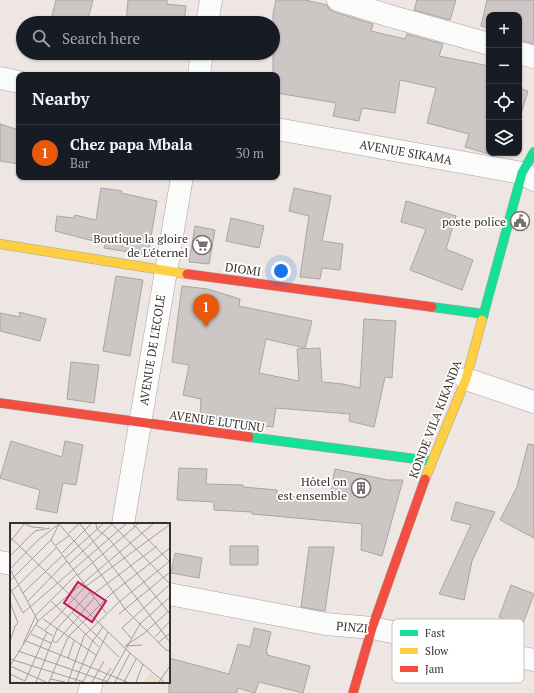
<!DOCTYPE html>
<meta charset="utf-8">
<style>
body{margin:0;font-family:"PT Serif",serif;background:#242831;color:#f1f3f6}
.controls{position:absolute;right:12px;top:12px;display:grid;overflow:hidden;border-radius:8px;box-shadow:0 1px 3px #0004}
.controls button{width:36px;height:36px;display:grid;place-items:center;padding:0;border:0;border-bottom:1px solid #363941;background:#171b24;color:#f1f3f6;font:20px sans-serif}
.you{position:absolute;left:281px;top:271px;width:14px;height:14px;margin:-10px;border:3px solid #fff;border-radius:50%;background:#1a73e8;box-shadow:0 0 0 6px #1a73e833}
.badge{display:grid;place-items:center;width:26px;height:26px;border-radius:50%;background:#ea580c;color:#fff;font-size:13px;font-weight:700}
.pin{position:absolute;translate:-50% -33px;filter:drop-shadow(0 1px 2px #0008)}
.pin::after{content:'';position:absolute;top:21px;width:14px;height:12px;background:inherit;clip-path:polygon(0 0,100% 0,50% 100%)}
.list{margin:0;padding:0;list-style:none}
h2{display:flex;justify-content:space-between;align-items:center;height:52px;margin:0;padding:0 16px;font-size:17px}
h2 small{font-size:13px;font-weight:400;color:#9ea1a6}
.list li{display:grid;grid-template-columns:26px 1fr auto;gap:12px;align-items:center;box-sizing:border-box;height:56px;padding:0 16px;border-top:1px solid #363941}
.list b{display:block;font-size:15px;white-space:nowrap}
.list p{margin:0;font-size:13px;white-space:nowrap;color:#9ea1a6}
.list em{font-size:13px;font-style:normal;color:#9ea1a6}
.icon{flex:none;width:22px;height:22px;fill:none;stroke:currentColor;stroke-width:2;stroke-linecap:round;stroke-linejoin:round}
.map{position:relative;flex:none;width:534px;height:693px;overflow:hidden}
.search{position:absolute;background:#171b24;box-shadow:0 1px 3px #0004;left:16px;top:16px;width:264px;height:44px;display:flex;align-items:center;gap:10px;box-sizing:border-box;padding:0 14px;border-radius:22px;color:#9ea1a6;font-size:15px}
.panel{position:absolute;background:#171b24;box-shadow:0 1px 3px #0004;left:16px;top:72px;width:264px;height:108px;border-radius:8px}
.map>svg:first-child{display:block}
.building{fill:#ccc7c5;stroke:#aaa5a3}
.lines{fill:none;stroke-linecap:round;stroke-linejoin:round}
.street-casing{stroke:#a7a29f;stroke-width:23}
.fast-casing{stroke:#a7a29f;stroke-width:10}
.slow-casing{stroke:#a7a29f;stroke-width:10}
.jam-casing{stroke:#a7a29f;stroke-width:10}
.street{stroke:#fcfbfb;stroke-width:22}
.fast{stroke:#16e098;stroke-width:9}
.slow{stroke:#ffcf43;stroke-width:9}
.jam{stroke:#f24e42;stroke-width:9}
.labels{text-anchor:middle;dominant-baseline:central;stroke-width:3.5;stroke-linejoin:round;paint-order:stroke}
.street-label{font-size:12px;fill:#36312f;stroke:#fff}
.poi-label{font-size:12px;fill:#36312f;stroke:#fff;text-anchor:end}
.inset-road{fill:none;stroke:#a49e9b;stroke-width:1}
.view{fill:#c2185b;fill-opacity:0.15;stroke:#c2185b;stroke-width:2}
.inset-edge{fill:none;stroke:#36312f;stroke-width:2}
.key{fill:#fff;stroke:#c3c1c1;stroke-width:1}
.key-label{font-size:11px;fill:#36312f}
</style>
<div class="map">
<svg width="534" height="693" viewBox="0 0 534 693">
<rect width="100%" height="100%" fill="#ede6e3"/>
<path class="building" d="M56,0H93L87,23H50Z
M128,0H167V4L186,6L184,23H126Z
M276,0H305L327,5L329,9L334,12L373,24L371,31L405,39L407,34L443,44L439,56L489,66V154L465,147L469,134L427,123L436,88L400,80L395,113L362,108L359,121L333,116L336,103L277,93V75H273V14Z
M417,0H456L450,20L414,10Z
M487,0H534V44L519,40V15H489V28L481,26Z
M519,88L528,91L521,114L519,113Z
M0,124L19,130V164L0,161Z
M101,188L122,191L121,193L157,201L148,255L104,248L105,244L55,231L57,216L74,218L75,215L96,220Z
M294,188L331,196L322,241L343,244L340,270L322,268L320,279L300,277L309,216L289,211Z
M406,201L456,216L446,249L473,260L462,290L410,270L426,229L401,222Z
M231,218L264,226L259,248L226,241Z
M195,226L215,230L209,264L189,262Z
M116,276L143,280L130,356L103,351Z
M182,286L208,289L240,299L239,306L312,321L305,348L266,339L259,373L299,381L297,349L320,348L322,382L343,384L360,388L364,319L396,321L392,378L385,377L374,427L349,421L350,414L276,408L273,427L200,417L201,399L183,395L189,365L172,362Z
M19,312L46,319L40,341L0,331V313L20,317Z
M71,362L99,365L94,403L67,399Z
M11,441L62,457L65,441L83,445L76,485L63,483L57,513L36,509L40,490L0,478Z
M528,444L534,445V538L500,520L517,487Z
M179,468L207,469L206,484L243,485V487L277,490V495L329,501L335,469L388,480H403L382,556L361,550L362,524L252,514V512L214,510V502L177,500Z
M456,502L495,512L472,561L464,600L439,594L471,525L451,520Z
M230,546H258V565H230Z
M309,547H334L325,611L301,607Z
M175,553L202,558L199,578L171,573Z
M511,585L534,594L522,626L499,617Z
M254,628L271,632L266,653H268L267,655L310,666L303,693L259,682L255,693L237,688V693H169V658L229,674L238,644L250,647Z"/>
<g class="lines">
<g class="street-casing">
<path id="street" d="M338,0L390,16L489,44
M207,23L211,0
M519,53L534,57
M199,75L202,53
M0,78L19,82
M277,129L522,173L534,180
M466,379L534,402
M123,524L182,177
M0,562L11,564
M169,594L326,624L372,628L534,660
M89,693L92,682"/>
</g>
<g class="fast-casing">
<path id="fast" d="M432,307L484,314
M482,320L522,173L534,152
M249,437L431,461"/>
</g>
<g class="slow-casing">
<path id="slow" d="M0,244L187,274
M425,479L466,379L482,320"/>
</g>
<g class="jam-casing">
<path id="jam" d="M187,274L432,307
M0,403L249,437
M353,693L372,628L425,479"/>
</g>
<use href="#street" class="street"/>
<use href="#fast" class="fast"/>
<use href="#slow" class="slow"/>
<use href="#jam" class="jam"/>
</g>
<defs>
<g id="civic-ring" transform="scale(1)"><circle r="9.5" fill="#fff" stroke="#76706e" stroke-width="1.5"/><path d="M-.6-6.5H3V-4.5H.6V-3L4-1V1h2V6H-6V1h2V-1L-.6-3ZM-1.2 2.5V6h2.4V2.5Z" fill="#76706e"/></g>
<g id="supermarket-ring" transform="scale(1)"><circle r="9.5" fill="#fff" stroke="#76706e" stroke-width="1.5"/><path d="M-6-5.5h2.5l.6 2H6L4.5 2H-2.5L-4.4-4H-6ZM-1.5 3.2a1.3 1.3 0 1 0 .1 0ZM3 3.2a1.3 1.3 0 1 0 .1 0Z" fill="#76706e"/></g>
<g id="building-ring" transform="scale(1)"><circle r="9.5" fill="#fff" stroke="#76706e" stroke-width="1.5"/><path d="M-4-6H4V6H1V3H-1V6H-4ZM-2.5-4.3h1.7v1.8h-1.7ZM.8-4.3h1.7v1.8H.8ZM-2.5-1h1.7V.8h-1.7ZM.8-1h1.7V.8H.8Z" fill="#76706e"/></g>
</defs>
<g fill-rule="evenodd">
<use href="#civic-ring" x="520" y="221"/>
<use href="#supermarket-ring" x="202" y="245"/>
<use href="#building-ring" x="361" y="488"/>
</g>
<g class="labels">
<g class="street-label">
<text transform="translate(406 152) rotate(10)">AVENUE SIKAMA</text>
<text transform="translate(243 269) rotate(8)">DIOMI</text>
<text transform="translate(152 350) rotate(-81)">AVENUE DE L'ECOLE</text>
<text transform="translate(435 419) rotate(-69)">KONDE VILA KIKANDA</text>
<text transform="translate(217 421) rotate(8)">AVENUE LUTUNU</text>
<text transform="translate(352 627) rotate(5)">PINZI</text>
</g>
<g class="poi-label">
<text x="506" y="221">poste police</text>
<text x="188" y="238">Boutique la gloire<tspan x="188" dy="14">de L'éternel</tspan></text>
<text x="347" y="481">Hôtel on<tspan x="347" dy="14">est ensemble</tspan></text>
</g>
</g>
<g transform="translate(10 523)">
<rect width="160" height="160" fill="#ede6e3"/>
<path d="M140,150L149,156L147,159H134Z" fill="#e9ddc5"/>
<path class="inset-road" d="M15,1L22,4L34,5M49,1L81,37L115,86L156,127L160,128M70,1L160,119M86,1L87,6L99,16L160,91M102,1L160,61M123,1L160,39M59,10L69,1M0,14L120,130L154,159M41,17L96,90M0,19L14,1M46,22L60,12M52,30L81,1M0,33L25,8L40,5M55,35L93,1M59,41L102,1M68,52L128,1M0,58L41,17L49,1M0,65L13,90L116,1M2,68L47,24M13,70L53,32M82,72L147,23M40,77L89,124M18,78L57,38M0,79L8,100L5,103L0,119M62,89L109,134M109,91L160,49M33,96L86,132M28,98L0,46L28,17L49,1M26,102L43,113M34,108L75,64L159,2M21,111L41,120M145,114L160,98M121,115L112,105L160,61M42,117L46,120L84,75M16,118L117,159M149,119L160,110M13,121L26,92L67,51M116,122L132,112L160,87M115,123L132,122M8,128L98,159M58,135L64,118M0,136L74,159M0,143L28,98L143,1M0,143L36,159M0,151L15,158L37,109M40,156L55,159M26,159L47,106L80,69M39,159L58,114L102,70L160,25M58,159L74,113L109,79L160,38M65,159L82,119L93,104M73,159L98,109M82,159L94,138M92,159L101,145M97,159L130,101L160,74M105,159L120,130M114,159L126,136M126,159L133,141M149,159L160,143"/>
<path class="view" d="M68,59L96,78L82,99L54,80Z"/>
<rect width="160" height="160" class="inset-edge"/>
</g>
<rect x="392" y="619" width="132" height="64" rx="6" class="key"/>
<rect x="400" y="630" width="18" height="6" fill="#16e098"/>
<rect x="400" y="648" width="18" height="6" fill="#ffcf43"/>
<rect x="400" y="666" width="18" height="6" fill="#f24e42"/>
<g class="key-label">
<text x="425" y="637">Fast</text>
<text x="425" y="655">Slow</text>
<text x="425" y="673">Jam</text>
</g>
</svg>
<div class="controls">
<button>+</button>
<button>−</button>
<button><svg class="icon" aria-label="locate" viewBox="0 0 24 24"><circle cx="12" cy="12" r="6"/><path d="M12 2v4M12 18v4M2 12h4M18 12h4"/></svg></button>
<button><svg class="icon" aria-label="layers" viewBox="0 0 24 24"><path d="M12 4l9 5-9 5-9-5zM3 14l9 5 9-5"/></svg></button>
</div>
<div class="you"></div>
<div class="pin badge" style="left:206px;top:327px">1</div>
<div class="search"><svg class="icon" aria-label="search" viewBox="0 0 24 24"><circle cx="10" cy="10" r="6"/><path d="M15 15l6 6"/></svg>Search here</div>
<section class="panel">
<h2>Nearby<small></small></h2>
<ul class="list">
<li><span class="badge">1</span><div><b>Chez papa Mbala</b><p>Bar</p></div><em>30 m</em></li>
</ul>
</section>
</div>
